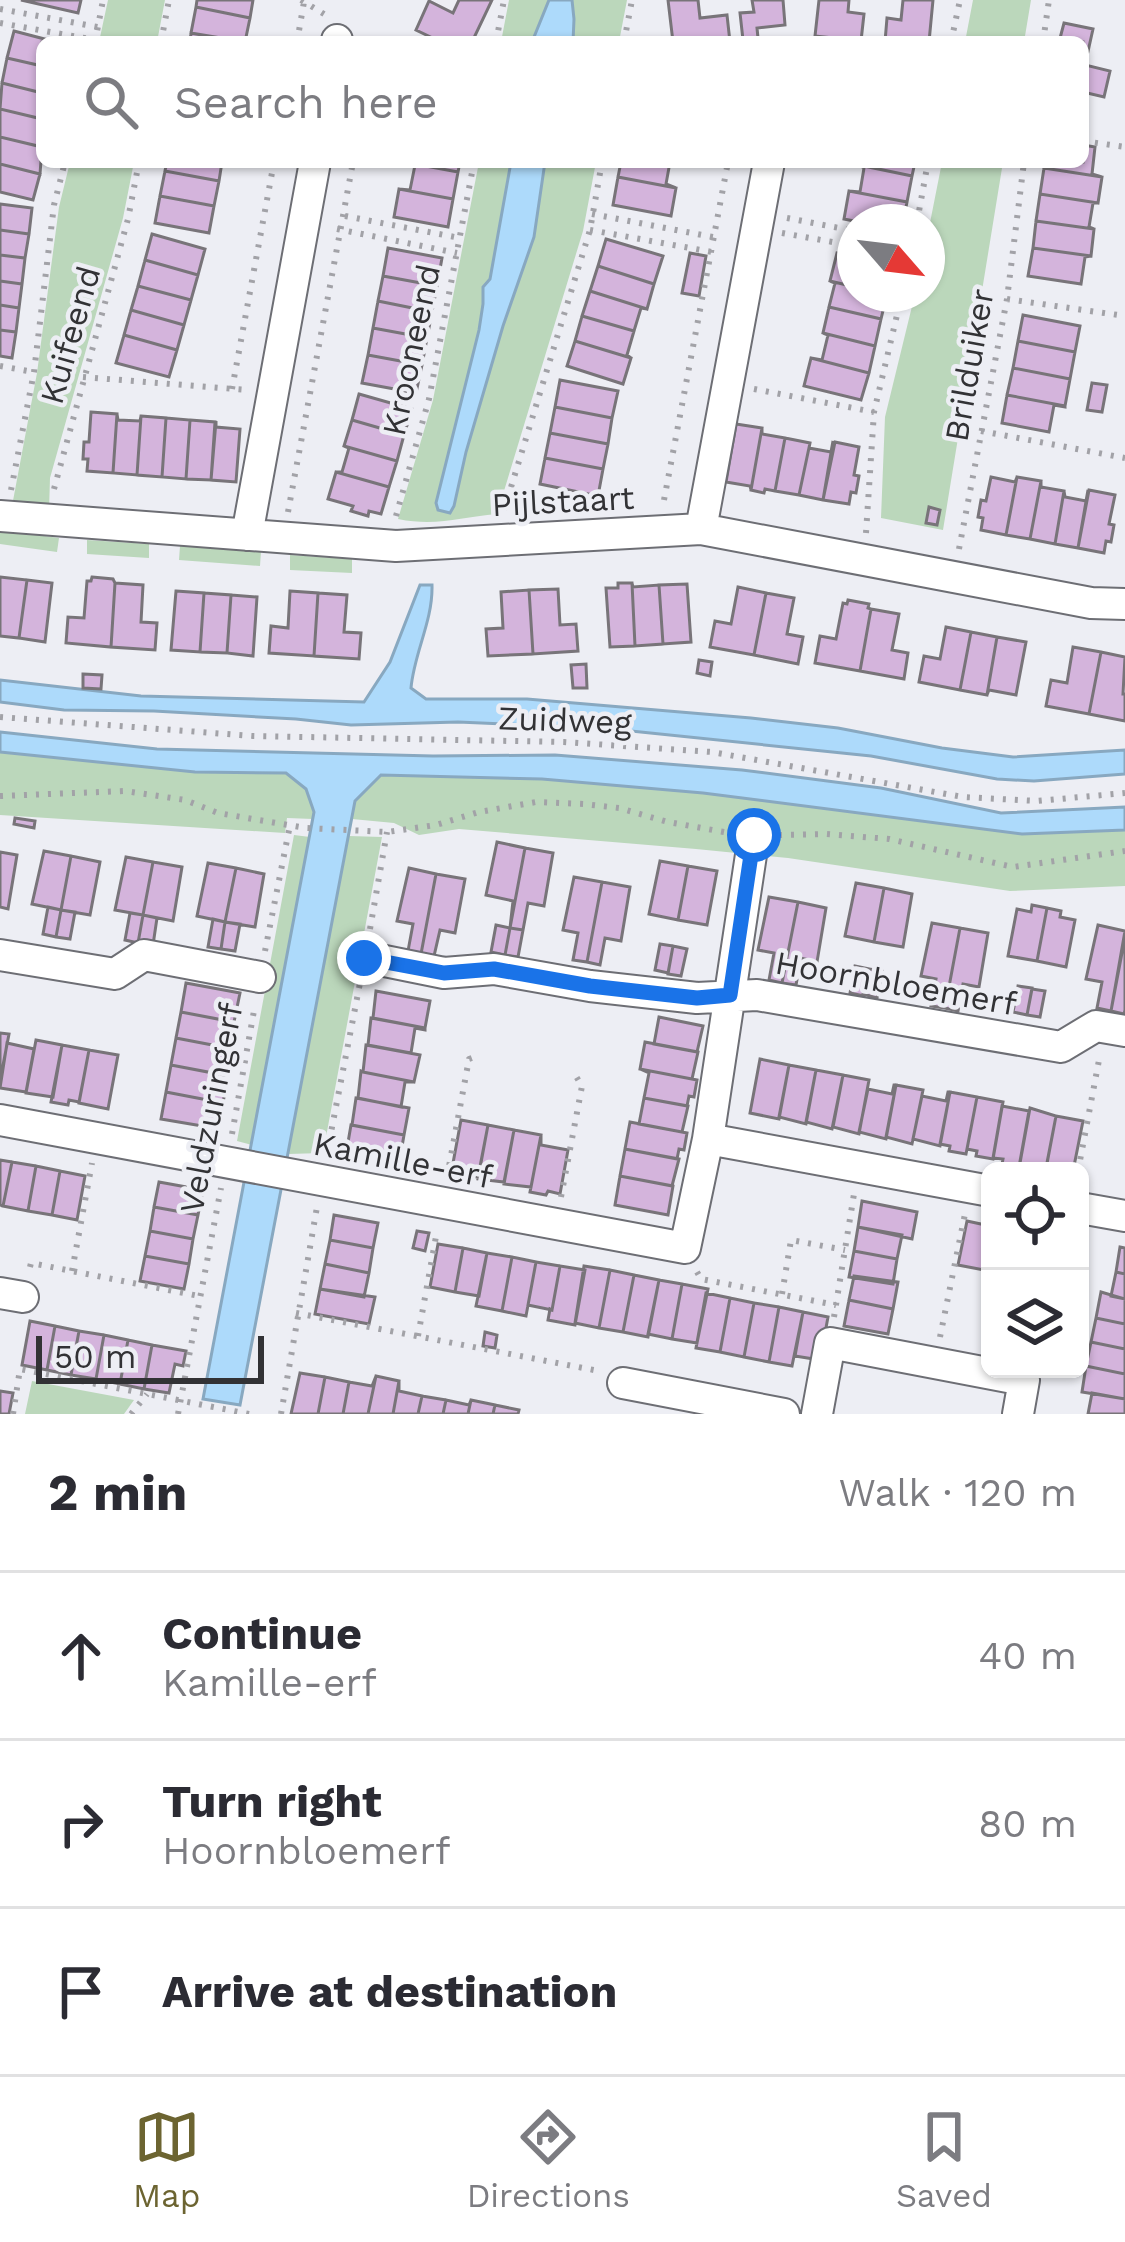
<!DOCTYPE html>
<meta charset="utf-8">
<style>
body{margin:0;font-family:"Work Sans",sans-serif;background:#f7f7f7;color:#2b2b33}
.controls{position:absolute;right:36px;bottom:36px;display:grid;overflow:hidden;border-radius:18px;box-shadow:0 3px 9px #0004}
.controls button{width:108px;height:108px;display:grid;place-items:center;padding:0;border:0;border-bottom:3px solid #e1e1e2;background:#fff;color:#2b2b33;font:60px sans-serif}
.compass{position:absolute;left:837px;top:204px;width:108px;height:108px;border-radius:50%;background:#fff;box-shadow:0 3px 9px #0004;rotate:118deg}
.scale{position:absolute;left:36px;bottom:30px;width:228px;box-sizing:border-box;padding-left:12px;border:6px solid #323235;border-top:0;font-size:33px;line-height:42px;white-space:nowrap;color:#323235;-webkit-text-stroke:9px #edeef4;paint-order:stroke}
.stop{position:absolute;width:36px;height:36px;margin:-27px;border:9px solid #1a73e8;border-radius:50%;background:#fff}
.stop.end{background:#1a73e8;border-color:#fff;box-shadow:0 3px 12px #0008}
.list{margin:0;padding:0;list-style:none}
h2{display:flex;justify-content:space-between;align-items:center;height:156px;margin:0;padding:0 48px;font-size:51px}
h2 small{font-size:39px;font-weight:400;color:#7c7c81}
.list li{display:grid;grid-template-columns:78px 1fr auto;gap:36px;align-items:center;box-sizing:border-box;height:168px;padding:0 48px;border-top:3px solid #e1e1e2}
.list b{display:block;font-size:45px;white-space:nowrap}
.list p{margin:0;font-size:39px;white-space:nowrap;color:#7c7c81}
.list em{font-size:39px;font-style:normal;color:#7c7c81}
.icon{flex:none;width:66px;height:66px;fill:none;stroke:currentColor;stroke-width:2;stroke-linecap:round;stroke-linejoin:round}
.map{position:relative;flex:none;width:1125px;height:1414px;overflow:hidden}
.search{position:absolute;background:#fff;box-shadow:0 3px 9px #0004;left:36px;right:36px;top:36px;height:132px;display:flex;align-items:center;gap:30px;box-sizing:border-box;padding:0 42px;border-radius:18px;color:#7c7c81;font-size:45px}
.sheet{height:660px;background:#fff}
nav{display:flex;justify-content:space-around;align-items:center;box-sizing:border-box;height:168px;border-top:3px solid #e1e1e2;background:#fff;font-size:33px;color:#7c7c81}
nav a{display:grid;justify-items:center;gap:6px}
nav .on{color:#6c6431}
.map>svg:first-child{display:block}
.green{fill:#bbd7bb}
.water{fill:#addafb;stroke:#88a8c0;stroke-width:3}
.building{fill:#d4b4dc;stroke:#787479;stroke-width:3}
.lines{fill:none;stroke-linecap:round;stroke-linejoin:round}
.minor-casing{stroke:#6d6e74;stroke-width:34}
.path{stroke:#a2a2a7;stroke-width:6;stroke-dasharray:3 9;stroke-linecap:butt}
.minor{stroke:#fff;stroke-width:30}
.route{stroke:#1a73e8;stroke-width:15}
.labels{text-anchor:middle;dominant-baseline:central;stroke-width:9;stroke-linejoin:round;paint-order:stroke}
.street-label{font-size:33px;fill:#323235;stroke:#edeef4}
</style>
<div class="map">
<svg width="1125" height="1414" viewBox="0 0 1125 1414">
<rect width="100%" height="100%" fill="#edeef4"/>
<path class="green" d="M108,0H165L157,42H99Z
M509,0H549L532,42H501Z
M572,0H627L619,42H573L574,19Z
M973,0H1031L1024,42H965Z
M70,162H134L123,218L50,478L49,510L12,506L37,373L59,207Z
M479,162H511L490,280L483,287V304L479,330L443,473L454,506L466,452L503,326L534,237L545,162H596L583,231L497,514C460,517 437,527 398,519L433,400Z
M942,162H1003L943,530L881,518L885,417L915,294H927V238Z
M0,530L59,538L57,552L0,544Z
M87,540L149,544V558L87,554Z
M180,546L261,551L260,566L179,560Z
M290,555L352,559V573L290,570Z
M0,752L195,772L286,773L306,789L314,812L313,819L287,818L285,833L0,815Z
M381,774L542,779L703,793L1022,834L1125,830V886L1010,891L788,858L696,849L459,829L419,835L394,823L352,819L355,801Z
M294,835L310,837L252,1145L237,1141Z
M349,836L382,837L323,1153L288,1154Z
M32,1381L134,1400L124,1414H25Z"/>
<path class="water" d="M549,0H572L574,19L573,42H532Z
M511,162H545L534,237L503,326L466,452L454,506L450,513L438,510L436,503L479,330L483,304V287L490,279Z
M420,585H432C433,621 414,653 411,688L426,699H527L751,718L838,728L942,748L1013,757L1125,750V774L1034,781L997,779L871,756L602,728L458,722L351,725L296,719L154,711L64,710L0,702V680L141,696L364,702L390,662Z
M0,732L157,749L433,756L555,755L742,770L881,788L1001,813L1125,807V830L1022,834L703,793L542,779L381,775L355,801L240,1405L203,1399L314,812L306,789L286,773L195,772L0,752Z"/>
<path class="building" d="M21,0H81L78,13Z
M197,0H253L250,18L196,7Z
M459,0H492L472,42H441L416,30L429,1L453,13Z
M668,0H698L700,18L727,15L730,42H673Z
M752,0H783L785,25L757,28L758,38L743,40L740,13L754,12Z
M819,0H849L848,12L864,14L861,41L815,36Z
M903,0H933L929,42H885L887,18L901,20Z
M196,7L250,18L245,42L191,33Z
M1064,23L1093,29L1085,65L1110,71L1104,97L1083,92V42H1059Z
M14,31L56,42H42V66L7,58Z
M191,33L239,42H190Z
M7,58L42,66V93L2,83Z
M2,83L42,93V119L0,109Z
M0,109L42,119V147L0,137Z
M0,137L42,147L40,174L0,164Z
M1083,145L1095,147L1092,174L1102,177L1044,168L1045,162H1083Z
M167,162H222L219,181L165,171Z
M404,162L458,172L453,199L399,189L410,190L415,165Z
M404,162H460L458,172Z
M621,162H670L666,184L676,188L618,177Z
M860,162H915L912,176L859,165Z
M0,164L40,174L33,200L0,192Z
M859,165L912,176L907,202L849,191L860,192L864,168Z
M1044,168L1102,177L1098,203L1040,194Z
M165,171L219,181L214,206L160,196Z
M618,177L676,188L671,216L613,205Z
M399,189L453,199L448,227L394,217Z
M849,191L907,202L903,222H859L844,219Z
M1040,194L1098,203H1093L1089,227L1094,229L1036,221Z
M160,196L214,206L209,233L155,223Z
M0,204L32,208L29,234L0,230Z
M1036,221L1094,229L1091,256L1033,248Z
M0,230L29,234L25,258L0,255Z
M152,234L205,249L198,275L145,260Z
M606,239L663,256L654,284L598,266Z
M388,248L442,258L437,286L383,276Z
M1033,248L1091,256L1085,257L1081,284L1028,276Z
M690,253L706,256L699,296L682,293Z
M837,253L855,257V287L830,281Z
M0,255L25,258L22,284L0,281Z
M145,260L198,275L191,300L138,286Z
M598,266L654,284L647,309L590,291Z
M383,276L437,286L432,312L378,301Z
M0,281L22,284L19,308L0,305Z
M830,281L855,287V294H887L881,319L829,307L835,283Z
M138,286L191,300L184,325L131,310Z
M590,291L647,309L641,308L634,331L582,316Z
M378,301L432,312L427,338L373,328Z
M0,305L19,308L16,332L0,330Z
M829,307L881,319L875,346L823,333Z
M131,310L184,325L177,350L124,335Z
M1023,315L1080,326L1075,352L1018,341Z
M582,316L634,331L627,355L631,358L575,341Z
M373,328L427,338L422,365L368,355Z
M0,330L16,332L12,358L0,356Z
M823,333L875,346L869,373L811,358L822,360L828,335Z
M124,335L177,350L169,377L116,363Z
M575,341L631,358L623,384L567,366Z
M1018,341L1075,352L1070,379L1013,368Z
M368,355L422,365L416,393L362,383Z
M811,358L869,373L861,400L804,386Z
M1013,368L1070,379L1065,406L1007,395Z
M560,380L618,391L612,418L555,407Z
M1092,383L1107,385L1102,412L1087,410Z
M359,394L412,409L404,435L352,420Z
M1007,395L1065,406V407L1054,405L1049,432L1002,423Z
M555,407L612,418L608,444L550,433Z
M91,412L117,414L113,473L87,471L88,459H83L84,442H89Z
M117,414L118,420L140,421L141,416L137,475L113,473Z
M141,416L166,418L162,477L137,475Z
M166,418L190,420L186,479L162,477Z
M190,420L215,422L211,480L186,479Z
M352,420L404,435L397,461L344,446Z
M216,421V427L240,429L236,482L211,480Z
M736,424L762,428L751,490L750,486L726,482Z
M762,428V434L785,438L775,491L765,489L764,493L751,490Z
M550,433L608,444L603,469L545,458Z
M785,438L810,443L799,495L775,491Z
M833,441L823,500L799,495L810,443L809,448L831,452Z
M835,442L859,447L854,475L859,476L856,493L851,492L849,504L823,500Z
M344,446L397,461L389,487L336,472H342L349,448Z
M545,458L603,469L598,496L540,484Z
M336,472L389,487L381,514L369,511L368,516L351,511L353,506L328,499Z
M991,477L1015,482L1017,477L1006,535L981,530L983,518L978,517L981,500L986,501Z
M1017,477L1041,481L1030,539L1006,535Z
M1041,481V487L1064,491L1055,544L1030,539Z
M1088,490L1078,548L1055,544L1064,491L1065,497L1086,501Z
M1089,490L1115,495L1109,524L1114,525L1111,542L1106,541L1104,553L1078,548Z
M929,507L940,510L937,525L926,523Z
M0,577L27,580L19,638L0,636Z
M92,577L113,579L115,583L111,647L66,643L68,617L84,618L87,581H91Z
M27,580L52,583L45,642L19,638Z
M115,583L143,585L141,622L157,623L155,650L111,647Z
M618,583H632L635,646L610,647L606,588H618Z
M632,583L633,587L659,585L663,644L635,646Z
M687,584L691,642L663,644L659,585Z
M738,587L766,593L754,655L710,647L715,621L731,624Z
M558,589L560,625L576,624L578,651L533,654L529,590Z
M529,590L533,654L488,656L486,629L503,628L501,592Z
M176,591L204,593L200,652L171,650Z
M290,591L318,593L314,656L269,653L271,626L288,628Z
M204,593L231,595L227,653L200,652Z
M318,593L347,595L344,632L361,633L359,659L314,656Z
M766,593L794,598L787,634L803,637L798,664L754,655Z
M231,595L257,597L253,656L227,653Z
M848,600L869,604L868,608L871,609L860,671L815,663L820,636L836,639L843,603L847,604Z
M871,609L899,614L892,650L908,653L904,679L860,671Z
M946,627L971,632L960,690L919,682L924,656L940,659Z
M971,632L997,637L987,695L960,690Z
M997,637L1026,642L1016,695L989,690L987,695Z
M1073,647L1101,652L1089,714L1046,706L1051,680L1067,683Z
M1101,652L1125,657L1123,694H1125V721L1089,714Z
M699,660L712,662L710,676L697,673Z
M586,664L587,688H573L571,665Z
M83,674L102,675L101,689L83,688Z
M15,818L35,821L34,828L14,824Z
M497,842L525,848L510,928L513,901L486,895Z
M525,848L553,853L544,906L528,903L523,930L510,928Z
M44,851L71,856L61,910L32,904Z
M0,852L17,855L8,909L0,907Z
M71,856L100,862L90,915L61,910Z
M126,857L153,862L143,915L115,910Z
M660,861L688,866L678,920L649,914Z
M153,862L182,867L173,921L143,915Z
M208,863L236,868L225,922L197,916Z
M688,866L717,871L707,925L678,920Z
M236,868L264,874L255,927L225,922Z
M409,868L436,874L421,954L408,951L413,924L397,921Z
M436,874L465,879L455,933L440,930L434,956L421,954Z
M574,877L602,882L587,962L573,960L578,933L563,930Z
M602,882L630,887L621,941L605,938L600,965L587,962Z
M856,883L884,888L874,942L845,936Z
M884,888L912,894L903,947L874,942Z
M769,897L798,902L782,983L769,980L774,953L758,950Z
M798,902L826,908L817,962L801,958L796,985L782,983Z
M1032,905L1047,908L1037,961L1008,956L1017,909L1031,912Z
M48,907L61,910L56,937L43,934Z
M1047,908L1061,911L1060,917L1075,920L1066,967L1037,961Z
M61,910L75,912L70,939L56,937Z
M130,913L143,915L138,943L125,940Z
M143,915L157,918L153,945L138,943Z
M213,919L225,922L221,949L208,947Z
M225,922L240,924L235,951L221,949Z
M932,923L960,928L945,1008L931,1006L936,979L921,976Z
M496,925L510,928L505,955L491,952Z
M1098,925L1125,931L1111,1011L1097,1008L1102,982L1086,979Z
M510,928L523,930L518,957L505,955Z
M960,928L988,933L979,987L963,984L958,1011L945,1008Z
M1125,937V1010L1124,1014L1111,1011Z
M660,944L673,946L668,973L655,970Z
M673,946L687,949L681,976L668,974Z
M855,966L869,969L864,996L850,993Z
M869,969L882,971L877,998L863,994Z
M186,983L240,993L234,1022L181,1012Z
M1018,986L1032,988L1027,1015L1013,1012Z
M1032,989L1045,991L1040,1017L1027,1015Z
M376,991L430,1001L425,1028L373,1018Z
M181,1012L233,1022L231,1032L236,1033L233,1049L176,1038Z
M659,1017L703,1026L697,1052L654,1044Z
M371,1018L425,1028V1030L415,1028L411,1053L368,1045Z
M0,1033L9,1034L0,1081Z
M176,1038L228,1048L224,1075L171,1065Z
M36,1040L62,1045L53,1097L26,1093Z
M645,1042L698,1052L692,1079L640,1069Z
M7,1043L34,1049L26,1092L0,1088Z
M62,1045L89,1050L79,1102L69,1100L68,1105L51,1102Z
M366,1045L420,1055L414,1082L363,1072Z
M89,1050L118,1055L108,1109L79,1103Z
M760,1059L789,1065L779,1119L750,1113Z
M171,1065L223,1075L221,1085L226,1086L223,1103L166,1092Z
M789,1065L816,1070L806,1124L779,1117Z
M640,1069L697,1080L694,1097L689,1096L687,1106L644,1098L649,1073Z
M816,1070L843,1075L832,1129L806,1122Z
M361,1071L363,1072L414,1082H405L401,1107L358,1098Z
M843,1075L869,1080L859,1134L833,1127Z
M894,1085H896L886,1139L859,1132L868,1089L892,1094Z
M896,1085L923,1090L912,1144L886,1137Z
M166,1092L218,1102L214,1128L161,1119Z
M948,1092H950L940,1146L913,1139L922,1096L946,1101Z
M950,1092L977,1097L966,1154L949,1151L950,1146L940,1144Z
M977,1097L1003,1102L993,1159L976,1156L977,1151L967,1149Z
M356,1098L409,1108L404,1135L352,1125Z
M644,1098L688,1106L682,1132L639,1124Z
M1002,1106L1029,1111L1019,1167L1002,1164L1003,1159L993,1158Z
M1030,1108L1056,1116L1046,1169L1020,1163Z
M1056,1116L1083,1121L1073,1171L1046,1168Z
M461,1120L488,1125L478,1177L451,1174Z
M630,1122L687,1133L684,1150L679,1149L677,1159L625,1149Z
M351,1125L404,1135L399,1164L346,1154Z
M488,1125L514,1130L504,1182L478,1179Z
M514,1130L541,1135L531,1187L504,1184Z
M541,1135V1145L568,1150L560,1194L548,1191L546,1195L530,1192Z
M625,1149L679,1159L672,1186L620,1176Z
M0,1160L12,1162L3,1206L0,1205Z
M12,1162L36,1166L28,1211L3,1206Z
M36,1166L60,1171L52,1215L28,1211Z
M60,1171L85,1176L77,1220L52,1215Z
M620,1176L673,1186L668,1215L615,1205Z
M159,1182L203,1190L198,1215L154,1207Z
M862,1201L917,1212L912,1239L858,1227Z
M154,1207L198,1215L193,1239L150,1231Z
M334,1215L378,1223L373,1248L330,1240Z
M967,1221L990,1226L984,1270L958,1265Z
M858,1227L902,1235L897,1259L854,1251Z
M150,1231L193,1239L189,1264L145,1256Z
M417,1231L429,1233L425,1251L413,1248Z
M330,1240L373,1248L369,1273L325,1264Z
M438,1244L463,1248L455,1292L430,1287Z
M1120,1247L1125,1248V1274L1116,1272Z
M463,1248L487,1253L479,1296L455,1292Z
M854,1251L897,1259L893,1284L849,1277Z
M487,1253L512,1257L502,1311L476,1306Z
M145,1256L189,1264L184,1289L140,1281Z
M512,1257L536,1262L526,1316L502,1311Z
M536,1262L560,1266L552,1310L528,1305Z
M325,1264L369,1273L364,1297L320,1289Z
M560,1266L585,1270L575,1325L548,1320L550,1309L552,1310Z
M584,1266L610,1270L599,1328L575,1323Z
M610,1270L634,1275L623,1332L599,1328Z
M1116,1272L1125,1274V1299L1111,1296Z
M634,1275L659,1280L648,1337L623,1332Z
M854,1276L898,1282L893,1309L849,1300Z
M659,1280L682,1284L672,1339L648,1334Z
M682,1284L708,1289L697,1343L672,1339Z
M320,1289L375,1297L369,1324L315,1314Z
M1101,1292L1125,1299V1324L1096,1318Z
M706,1293L730,1298L720,1352L696,1348Z
M730,1298L754,1303L744,1357L720,1352Z
M849,1300L893,1309L888,1334L844,1326Z
M754,1303L779,1307L769,1362L744,1357Z
M779,1307L803,1312L792,1366L769,1362Z
M803,1312L828,1317L820,1360L795,1356Z
M1096,1318L1125,1324V1349L1091,1342Z
M30,1321L55,1326L47,1370L22,1365Z
M55,1326L79,1331L71,1375L47,1370Z
M79,1331L104,1335L96,1379L71,1375Z
M485,1332L497,1335L495,1348L483,1346Z
M104,1335L128,1340L120,1384L96,1379Z
M128,1340L152,1345L144,1389L120,1384Z
M1091,1342L1125,1349V1374L1086,1366Z
M152,1345L186,1351L183,1366L175,1364L169,1393L144,1389Z
M1086,1366L1125,1374V1399L1082,1392Z
M300,1373L325,1377L318,1414H291Z
M376,1376L399,1381L393,1414H368Z
M376,1376L368,1414H343L349,1382L372,1386Z
M325,1377L349,1382L343,1414H318Z
M399,1381V1391L422,1396L418,1414H393Z
M0,1391L13,1393L9,1414H0Z
M1092,1393L1125,1399V1414H1088Z
M422,1396L446,1400L443,1414H418Z
M446,1400L469,1405L471,1400L468,1414H443Z
M471,1400L495,1405L493,1414H468Z
M495,1405L519,1410L518,1414H493Z"/>
<g class="lines">
<g class="minor-casing">
<path id="minor" d="M337,42V40
M0,516L396,546L701,529L1091,603L1125,604
M701,529L769,162
M247,535L315,162
M0,955L115,974L144,955L260,977
M365,957L444,973L494,969L590,986L697,998L757,995L1061,1047L1096,1026L1125,1031
M0,1120L685,1248L708,1139L990,1191
M708,1139L754,835
M1080,1208L1125,1216
M0,1293L23,1297
M623,1383L784,1414
M817,1414L830,1343L1024,1380L1018,1414"/>
</g>
<path class="path" d="M301,0L324,14
M0,9L98,27
M0,23L95,40
M95,42L103,0
M161,42L169,0
M297,42L304,2
M496,42L504,0
M624,42L632,0
M951,42L960,0
M1043,42L1049,0
M1083,141L1125,147
M592,214L718,238
M345,216L460,238
M787,218L855,231
M917,222L928,162
M337,229L457,253
M590,230L712,252
M782,233L855,246
M1007,299L1125,316
M0,366L34,372
M83,377L247,390
M232,389L274,162
M754,389L874,412
M981,431L1125,458
M54,489L128,219L139,162
M11,490L34,372L54,205L65,162
M664,500L728,162
M504,510L590,230L602,162
M288,512L353,162
M396,516L429,399L474,162
M866,533L874,412L902,294
M959,549L1007,299L1024,162
M0,717L253,736L564,742L712,752L963,797L1037,801L1125,793
M0,796L125,791L185,800L218,813L306,828L387,832L436,825L479,812L536,802L584,804L619,808L668,822L724,832
M779,835L826,834L889,839L1013,867L1125,851
M370,929L387,832
M265,951L290,825
M232,1134L255,1005
M327,1153L360,983
M1078,1171L1099,1060
M447,1177L469,1059L477,1056
M561,1197L582,1086L574,1073
M30,1267L31,1263L199,1296
M72,1271L92,1163
M697,1272L701,1279L836,1305
M782,1294L791,1240L845,1250
M296,1313L599,1371
M834,1317L854,1194
M418,1336L437,1231
M940,1337L965,1214
M13,1414L20,1369L249,1414
M131,1414L147,1394
M178,1414L221,1188
M281,1414L317,1207"/>
<use href="#minor" class="minor"/>
</g>
<g class="lines">
<path class="route" d="M364,958L444,973L494,969L590,986L697,998L730,995L754,835"/>
</g>
<g class="labels">
<g class="street-label">
<text transform="translate(70 335) rotate(-74)">Kuifeend</text>
<text transform="translate(411 350) rotate(-78)">Krooneend</text>
<text transform="translate(969 365) rotate(-80)">Brilduiker</text>
<text transform="translate(563 501) rotate(-3)">Pijlstaart</text>
<text transform="translate(565 720) rotate(2)">Zuidweg</text>
<text transform="translate(896 983) rotate(10)">Hoornbloemerf</text>
<text transform="translate(211 1108) rotate(-79)">Veldzuringerf</text>
<text transform="translate(403 1160) rotate(11)">Kamille-erf</text>
</g>
</g>
</svg>
<div class="controls">
<button><svg class="icon" aria-label="locate" viewBox="0 0 24 24"><circle cx="12" cy="12" r="6"/><path d="M12 2v4M12 18v4M2 12h4M18 12h4"/></svg></button>
<button><svg class="icon" aria-label="layers" viewBox="0 0 24 24"><path d="M12 4l9 5-9 5-9-5zM3 14l9 5 9-5"/></svg></button>
</div>
<svg class="compass" viewBox="-18 -18 36 36"><path d="M0-13l5 13h-10z" fill="#e53935"/><path d="M0 13l5-13h-10z" fill="#7c7c81"/></svg>
<div class="scale">50 m</div>
<div class="stop" style="left:754px;top:835px"></div>
<div class="stop end" style="left:364px;top:958px"></div>
<div class="search"><svg class="icon" aria-label="search" viewBox="0 0 24 24"><circle cx="10" cy="10" r="6"/><path d="M15 15l6 6"/></svg>Search here</div>
</div>
<section class="sheet">
<h2>2 min<small>Walk · 120 m</small></h2>
<ul class="list">
<li><svg class="icon" aria-label="ahead" viewBox="0 0 24 24"><path d="M12 20V5M6 11l6-6 6 6"/></svg><div><b>Continue</b><p>Kamille-erf</p></div><em>40 m</em></li>
<li><svg class="icon" aria-label="right" viewBox="0 0 24 24"><path d="M7 20v-9h11M14 6l5 5-5 5"/></svg><div><b>Turn right</b><p>Hoornbloemerf</p></div><em>80 m</em></li>
<li><svg class="icon" aria-label="arrive" viewBox="0 0 24 24"><path d="M6 21V4h12l-3 4 3 4H6"/></svg><div><b>Arrive at destination</b></div></li>
</ul>
</section>
<nav>
<a class="on"><svg class="icon" aria-label="map" viewBox="0 0 24 24"><path d="M3 6l6-2 6 2 6-2v14l-6 2-6-2-6 2zM9 4v14M15 6v14"/></svg>Map</a>
<a><svg class="icon" aria-label="directions" viewBox="0 0 24 24"><path d="M12 3l9 9-9 9-9-9zM9 14v-3h6M13 9l2 2-2 2"/></svg>Directions</a>
<a><svg class="icon" aria-label="saved" viewBox="0 0 24 24"><path d="M7 4h10v16l-5-4-5 4z"/></svg>Saved</a>
</nav>
